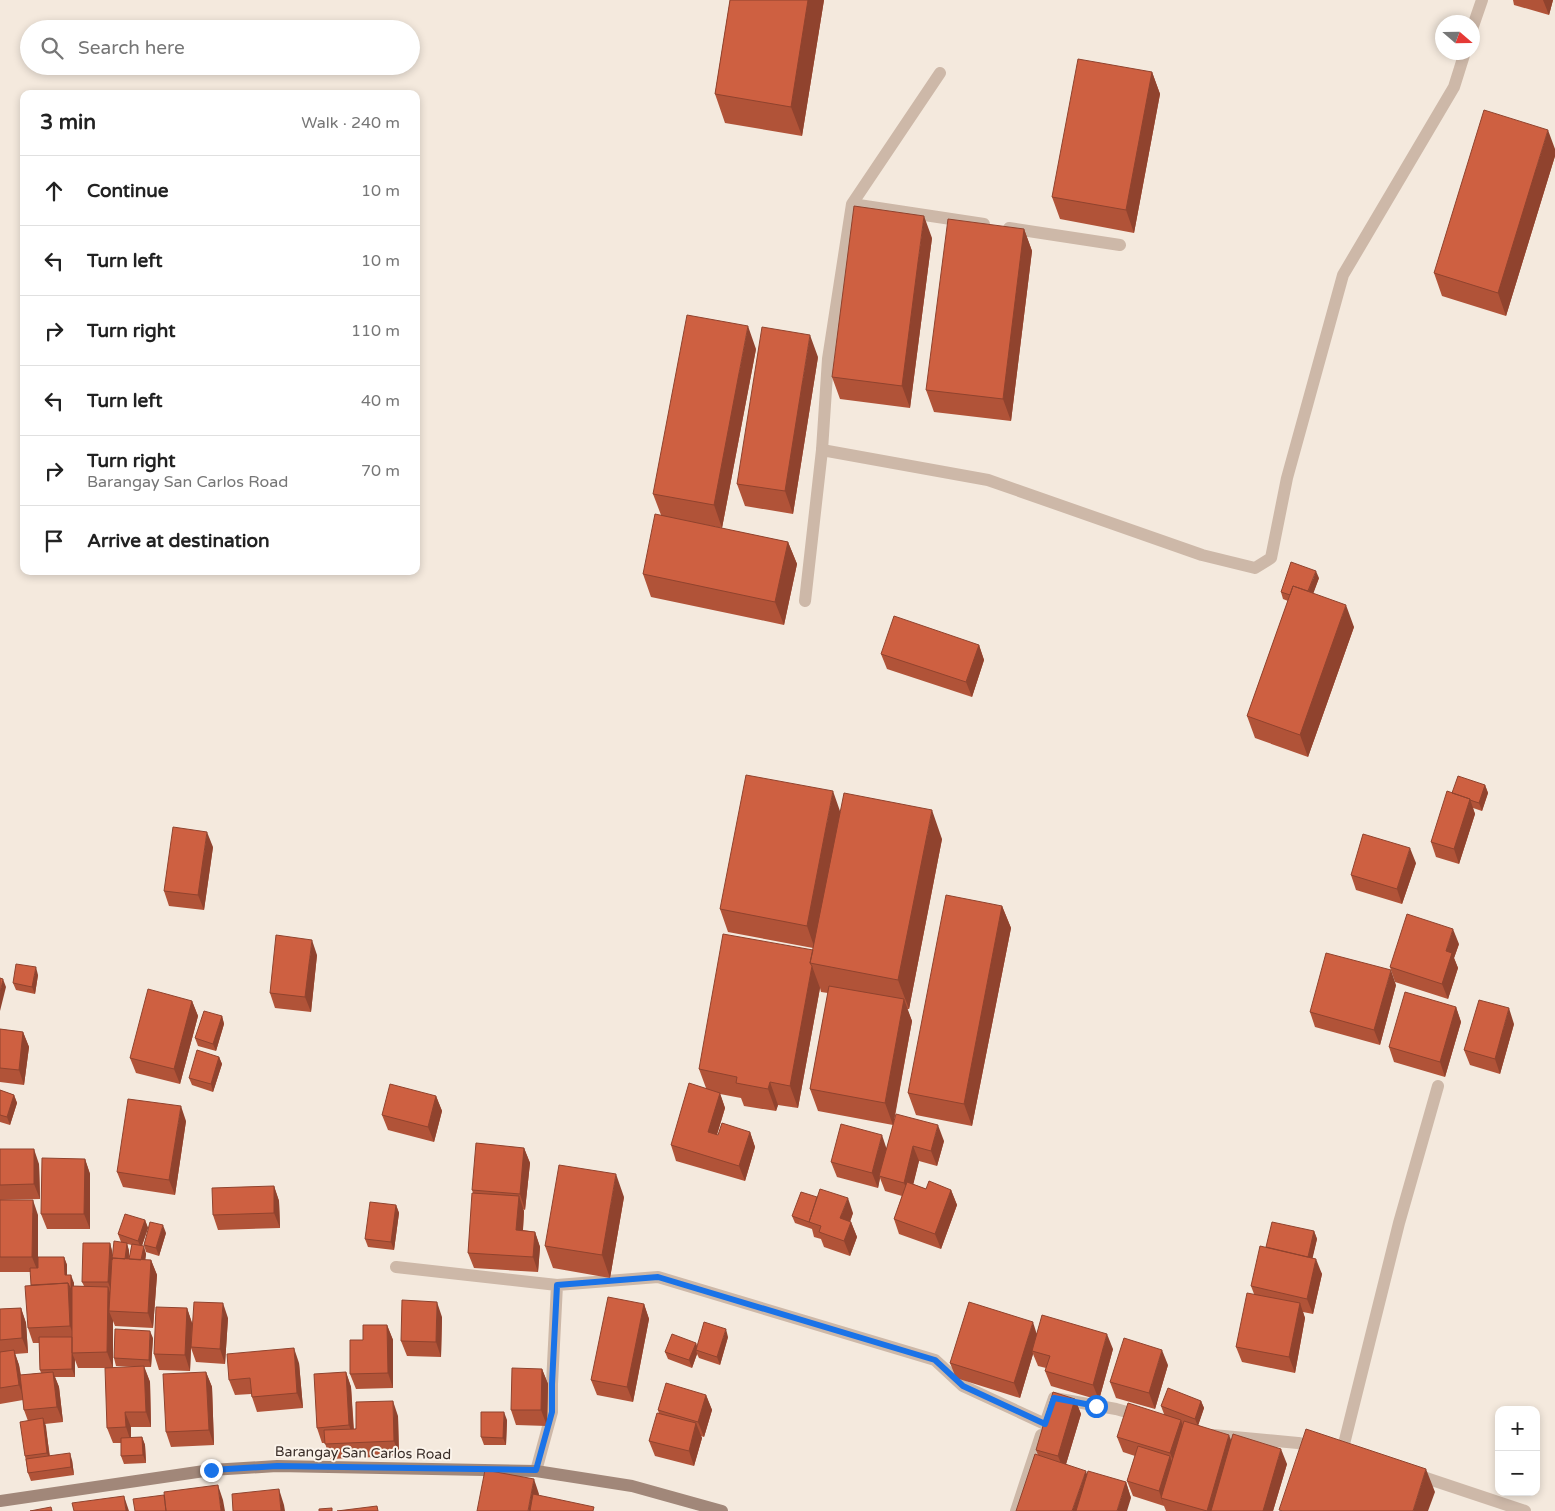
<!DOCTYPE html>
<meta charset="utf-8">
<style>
body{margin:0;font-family:"Varela Round",sans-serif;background:#f2f2f2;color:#222}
.controls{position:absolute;right:15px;bottom:15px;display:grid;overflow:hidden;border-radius:10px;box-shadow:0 2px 8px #0003}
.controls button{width:45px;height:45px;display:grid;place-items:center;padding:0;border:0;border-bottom:1px solid #e0e0e0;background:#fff;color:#222;font:25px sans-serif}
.compass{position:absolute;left:1435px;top:15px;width:45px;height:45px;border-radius:50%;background:#fff;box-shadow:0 2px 8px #0003;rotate:110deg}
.stop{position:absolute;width:15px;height:15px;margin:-11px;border:4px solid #1a73e8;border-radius:50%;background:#fff}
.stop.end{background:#1a73e8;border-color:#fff;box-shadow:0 1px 5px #0008}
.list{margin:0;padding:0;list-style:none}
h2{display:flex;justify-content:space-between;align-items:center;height:65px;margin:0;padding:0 20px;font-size:21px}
h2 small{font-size:16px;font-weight:400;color:#767676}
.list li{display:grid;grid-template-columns:32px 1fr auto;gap:15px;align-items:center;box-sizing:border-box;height:70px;padding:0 20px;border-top:1px solid #e0e0e0}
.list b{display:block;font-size:19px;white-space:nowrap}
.list p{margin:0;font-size:16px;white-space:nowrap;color:#767676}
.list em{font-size:16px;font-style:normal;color:#767676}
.icon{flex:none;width:28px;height:28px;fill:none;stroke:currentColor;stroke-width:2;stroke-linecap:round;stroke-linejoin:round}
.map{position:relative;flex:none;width:1555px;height:1511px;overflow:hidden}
.search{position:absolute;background:#fff;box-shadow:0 2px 8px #0003;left:20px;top:20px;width:400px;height:55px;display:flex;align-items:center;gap:12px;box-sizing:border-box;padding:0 18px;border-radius:28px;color:#767676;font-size:19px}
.panel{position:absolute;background:#fff;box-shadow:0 2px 8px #0003;left:20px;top:90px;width:400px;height:485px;border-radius:10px}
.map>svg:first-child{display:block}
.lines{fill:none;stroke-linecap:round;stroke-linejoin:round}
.lane{stroke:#cdb8a8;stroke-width:12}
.street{stroke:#cdb8a8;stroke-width:12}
.secondary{stroke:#a18779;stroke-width:12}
.wall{fill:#b15338;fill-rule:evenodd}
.shaded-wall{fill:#90432e}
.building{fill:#ce6041;stroke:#90432e}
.route{stroke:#1a73e8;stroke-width:6}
.labels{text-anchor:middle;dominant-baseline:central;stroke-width:4;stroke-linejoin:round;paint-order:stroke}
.street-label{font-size:14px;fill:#3a2e29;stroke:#fbf3ea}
</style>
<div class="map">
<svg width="1555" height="1511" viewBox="0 0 1555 1511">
<rect width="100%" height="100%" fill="#f4e9dd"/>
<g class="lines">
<path class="lane" d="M852,204L984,224
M1009,228L1120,245
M822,450L828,359L852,204L940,73"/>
<path class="street" d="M1472,29L1482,0
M805,601L822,450L988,480L1202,555L1255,568L1271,558L1287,478L1343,275L1454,87L1465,52
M396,1267L557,1285L658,1277L935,1360L963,1386L1045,1424L1054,1398L1116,1409L1141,1416
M1213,1435L1298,1443L1318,1447
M1342,1452L1399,1223L1438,1086
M536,1471L552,1412V1384L557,1285
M1414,1474L1525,1511
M1016,1511L1041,1435"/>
<path class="secondary" d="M0,1501L211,1470L277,1466L536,1471L632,1486L722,1511"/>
</g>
<path class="wall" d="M730,0H824L802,136L725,123L715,94Z
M1513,0H1553L1549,15L1514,5Z
M1152,72L1160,94L1134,233L1060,219L1052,197Z
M1555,149V156L1506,316L1442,296L1434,273Z
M1024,229L1032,251L1011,421L934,412L926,390Z
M932,238L910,408L840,399L832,377Z
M756,349L722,528L696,523L788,542L797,564L784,625L651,597L643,574L661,515L653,494Z
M818,357L793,514L745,506L737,484Z
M1319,578L1313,593L1354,627L1308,757L1255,738L1247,716L1288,601L1283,599L1281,592Z
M979,645L984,660L972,697L887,669L881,654Z
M1485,785L1488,793L1482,811L1473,808L1475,814L1459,864L1436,857L1431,842L1452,793Z
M840,812L942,839L909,1009H907L912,1021L894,1122L944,1141L937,1166L919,1161L913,1184L926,1189L951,1190L957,1205L941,1249L899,1234L894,1219L902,1196L885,1191L880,1178L878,1188L837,1177L831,1162L887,1148L893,1125L818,1111L810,1089L828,993L821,992L820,988L798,1108L778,1105L776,1111L744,1106L741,1098L720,1094L725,1108L717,1135L750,1132L755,1147L745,1181L676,1161L671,1145L706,1088L699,1069L813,950V948L728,932L720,909Z
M213,847L204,910L169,906L164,891Z
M1416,863L1402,904L1356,890L1351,875Z
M1002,906L1011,928L972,1126L916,1115L908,1093Z
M1459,944L1454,958L1458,968L1448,999L1395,982L1390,967Z
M317,955L311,1012L275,1008L270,993Z
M38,975L35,994L16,990L13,983Z
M1396,985L1380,1045L1315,1027L1310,1012Z
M192,1001L198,1016L180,1084L136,1073L130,1058Z
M1456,1007L1461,1022L1445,1077L1394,1062L1389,1047Z
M222,1016L224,1024L216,1051L198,1046L195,1038Z
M1514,1024L1500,1074L1470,1065L1464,1050Z
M0,1029L23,1032L29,1047L24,1085L0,1082Z
M219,1057L222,1064L213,1092L192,1085L189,1078Z
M0,1090L14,1095L17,1103L10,1125L0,1122Z
M436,1096L442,1111L434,1142L388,1130L382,1115Z
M186,1121L175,1195L123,1187L117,1172Z
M524,1148L530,1163L525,1210L523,1209L524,1211L523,1230L535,1232L540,1247L538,1272L474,1268L468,1253L473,1193L472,1190Z
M0,1149L39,1164L40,1199L0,1200Z
M85,1159L90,1174V1229H47L41,1214Z
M274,1186L279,1201L280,1228L218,1230L213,1215Z
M624,1197L610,1278L553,1268L545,1246Z
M0,1200L38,1215V1257H64L67,1265V1275L74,1283V1286H84L82,1282L110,1243L112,1251V1258L121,1242L118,1234L145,1220L148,1228L142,1246L146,1254L145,1260H151L157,1275L153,1328L115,1326L113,1321V1368H78L75,1360V1377H55L59,1387L63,1422L45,1424L50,1456L72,1460L74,1475L31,1481L28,1473L25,1456L28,1421L24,1410L23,1400L0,1404V1309L21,1308L26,1323L28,1353L15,1354L19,1365L21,1375L41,1373L40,1370L39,1343H33L28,1328L31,1285V1272H0ZM127,1244L132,1245L129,1259V1251Z
M396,1205L399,1213L394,1250L368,1247L365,1239Z
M853,1213L850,1222H851L857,1237L850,1256L824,1247L821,1239L814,1237L812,1229L795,1223L792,1216Z
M1314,1231L1317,1239L1312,1258L1322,1274L1313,1314L1303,1312L1305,1318L1295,1373L1242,1362L1236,1347L1254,1294L1251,1286L1266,1247Z
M166,1233L159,1256L146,1252L144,1245Z
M644,1304L649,1319L633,1402L597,1395L591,1380Z
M187,1308L192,1323L228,1318L225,1364L196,1362L191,1348L190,1371L159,1370L154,1354Z
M442,1317L441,1357L407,1356L401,1341Z
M387,1325L393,1340V1388L356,1389L350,1374L363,1340Z
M1037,1333L1113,1349L1099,1400L1051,1386L1045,1371L1046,1368L1038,1366L1033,1354L1020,1398L956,1378L950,1363Z
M728,1337L720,1365L699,1358L697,1354L692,1368L668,1359L665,1352L696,1343L697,1346Z
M153,1338L151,1367H144L150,1382L151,1427H131V1438L142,1437L145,1445L146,1463L124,1464L121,1456V1443H113L107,1428L138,1367L116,1366L114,1358Z
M299,1363L303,1408L257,1412L251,1394L235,1395L229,1380Z
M1168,1365L1155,1409L1116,1398L1110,1382Z
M542,1369L548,1384L547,1426L516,1425L511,1410Z
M206,1372L212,1387L214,1445L171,1447L166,1432Z
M346,1372L351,1387L354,1429L398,1416L399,1456L330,1459L325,1443H322L317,1428Z
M706,1395L712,1410L704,1437L701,1436L702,1438L694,1466L655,1456L649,1441L659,1414L658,1410Z
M1075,1399L1081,1414L1066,1464L1087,1475L1126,1482L1131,1498L1038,1455L1036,1450Z
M1201,1401L1204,1408L1198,1425L1232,1441L1287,1464L1273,1511H1166L1164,1506L1133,1496L1127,1481L1135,1456L1123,1452L1117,1437L1164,1414L1161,1406Z
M507,1420L506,1445H484L481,1437Z"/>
<path class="shaded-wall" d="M808,0H824L802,136L791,107Z
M1543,0H1553L1549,15Z
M1152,72L1160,94L1134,233L1126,210Z
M1548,130L1555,149V156L1506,316L1498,293Z
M924,216L932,238L910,408L902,386Z
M1024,229L1032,251L1011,421L1003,399Z
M748,326L756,349L722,528L714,505Z
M810,335L818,357L793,514L785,491Z
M788,542L797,564L784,625L775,602Z
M1316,571L1319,578L1308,608L1305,601Z
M1346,605L1354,627L1308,757L1300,735Z
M979,645L984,660L972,697L966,682Z
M1485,785L1488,793L1482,811L1479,803Z
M833,791L841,814L815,949L807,926Z
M1470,799L1475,814L1459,864L1454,849Z
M932,810L942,839L909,1009L898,980Z
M207,832L213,847L204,910L198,895Z
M1410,848L1416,863L1402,904L1397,889Z
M1002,906L1011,928L972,1126L964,1104Z
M1453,929L1459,944L1454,958L1458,968L1448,999L1442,984L1446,951Z
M312,940L317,955L311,1012L305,997Z
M812,966L820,988L798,1108L790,1086Z
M36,967L38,975L35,994L32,987Z
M1391,970L1396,985L1380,1045L1374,1030Z
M3,979L6,987L0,1011V993Z
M904,999L912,1021L893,1125L885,1103Z
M192,1001L198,1016L180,1084L174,1069Z
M1456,1007L1461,1022L1445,1077L1440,1062Z
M1509,1008L1514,1024L1500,1074L1495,1059Z
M222,1016L224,1024L216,1051L213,1044Z
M23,1032L29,1047L24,1085L19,1070Z
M219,1057L222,1064L213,1092L211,1084Z
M770,1082L778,1105L776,1111L768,1089Z
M720,1093L725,1108L713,1147L708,1132Z
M14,1095L17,1103L10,1125L7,1117Z
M436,1096L442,1111L434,1142L428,1127Z
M181,1106L186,1121L175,1195L169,1180Z
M938,1125L944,1141L937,1166L931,1151Z
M750,1132L755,1147L745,1181L739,1166Z
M882,1135L887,1150L879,1176L880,1178L878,1188L872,1173Z
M913,1146L919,1161L910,1198L904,1183Z
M524,1148L530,1163L525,1210L520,1194Z
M34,1149L39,1164L40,1199L34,1184Z
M85,1159L90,1174V1229L84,1214Z
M616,1174L624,1197L610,1278L602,1255Z
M274,1186L279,1201L280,1228L274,1213Z
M951,1190L957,1205L941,1249L935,1234Z
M519,1196L524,1211L522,1245L516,1230Z
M848,1198L853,1213L846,1233L840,1218Z
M33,1200L38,1215V1272L32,1257Z
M396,1205L399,1213L394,1250L391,1242Z
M145,1220L148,1228L141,1248L138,1241Z
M851,1222L857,1237L850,1256L844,1241Z
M163,1225L166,1233L159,1256L156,1248Z
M1314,1231L1317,1239L1311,1265L1308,1257Z
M535,1232L540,1247L538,1272L533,1257Z
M110,1243L112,1251L111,1290L108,1282Z
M127,1243L129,1251L128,1269L125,1261Z
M144,1246L146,1254L144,1271L141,1263Z
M64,1257L67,1265V1283L65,1275Z
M1316,1259L1322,1274L1313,1314L1307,1299Z
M151,1260L157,1275L153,1328L148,1313Z
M71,1275L74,1283V1298L71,1290Z
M68,1283L74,1298L76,1341L70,1326Z
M108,1287L113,1302L109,1311L113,1321V1368L107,1352Z
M437,1302L442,1317L441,1357L436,1342Z
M223,1303L228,1318L225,1364L220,1349Z
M1300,1303L1305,1318L1295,1373L1289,1357Z
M644,1304L649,1319L633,1402L627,1387Z
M21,1308L26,1323L28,1353L22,1338Z
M187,1308L192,1323L190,1371L185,1355Z
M1033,1322L1038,1338L1032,1351L1033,1354L1020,1398L1014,1383Z
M387,1325L393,1340V1388L388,1373Z
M726,1329L728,1337L720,1365L717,1357Z
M150,1331L153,1338L151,1367L149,1360Z
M1107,1334L1113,1349L1099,1400L1093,1385Z
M72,1337V1353L75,1360V1377L72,1369Z
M696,1343L698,1351L696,1350L697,1354L692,1368L689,1360Z
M294,1348L299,1363L303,1408L297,1393Z
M14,1350L19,1365L24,1400L19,1385Z
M1162,1350L1168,1365L1155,1409L1149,1393Z
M144,1366L150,1382L151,1427L146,1412Z
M542,1369L548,1384L547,1426L541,1410Z
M53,1372L59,1387L63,1422L57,1407Z
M206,1372L212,1387L214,1445L209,1430Z
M346,1372L351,1387L354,1441L349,1425Z
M706,1395L712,1410L704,1437L698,1422Z
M1075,1399L1081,1414L1064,1471L1058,1456Z
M393,1401L398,1416L399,1456L394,1441Z
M1201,1401L1204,1408L1198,1426L1195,1419Z
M125,1412L131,1427V1442L126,1427Z
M504,1412L507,1420L506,1445L503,1438Z
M43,1418L46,1426L50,1461L47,1453Z
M1181,1420L1186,1435L1176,1468L1170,1453Z
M696,1423L702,1438L694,1466L689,1451Z
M1229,1435L1235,1450L1217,1511H1207Z
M142,1437L145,1445L146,1463L143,1455Z
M1281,1449L1287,1464L1273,1511H1263Z
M70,1453L72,1460L74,1475L71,1467Z
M1170,1456L1175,1471L1161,1498L1164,1506L1159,1491Z
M1426,1469L1435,1492L1428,1511H1413Z
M1086,1471L1091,1486L1083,1511H1072Z
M534,1479L539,1494L536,1511H528Z
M1126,1482L1131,1498L1127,1511H1117Z
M218,1485L223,1500L225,1511H221Z
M279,1489L284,1505L285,1511H281Z
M124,1496L129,1511H126Z"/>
<path class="building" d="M730,0H808L791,107L715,94Z
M1078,59L1152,72L1126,210L1052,197Z
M1484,110L1548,130L1498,293L1434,273Z
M854,206L924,216L902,386L832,377Z
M948,219L1024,229L1003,399L926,390Z
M687,315L748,326L714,505L653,494Z
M762,327L810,335L785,491L737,484Z
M655,514L788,542L775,602L643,574Z
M1291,562L1316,571L1308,591L1293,586L1290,595L1281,592Z
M1293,586L1346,605L1300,735L1247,716Z
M894,616L979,645L966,682L881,654Z
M746,775L833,791L807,926L720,909Z
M1458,776L1485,785L1479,803L1470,800V799L1452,793Z
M1447,791L1470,799L1454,849L1431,842Z
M844,793L932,810L898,980L810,963Z
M173,827L207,832L198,895L164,891Z
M1363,834L1410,848L1397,889L1351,875Z
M946,895L1002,906L964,1104L908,1093Z
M1407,914L1453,929L1446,951L1452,953L1442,984L1390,967Z
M723,934L813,950L810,963L812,966L790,1086L770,1082L768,1089L736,1083L737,1077L699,1069Z
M276,935L312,940L305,997L270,993Z
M1326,953L1391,970L1374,1030L1310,1012Z
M16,964L36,967L32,987L13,983Z
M0,978L3,979L0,993Z
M829,986L904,999L885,1103L810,1089Z
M148,989L192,1001L174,1069L130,1058Z
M1405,992L1456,1007L1440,1062L1389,1047Z
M1479,1000L1509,1008L1495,1059L1464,1050Z
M204,1011L222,1016L213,1044L195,1038Z
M0,1029L23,1032L19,1070L0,1068Z
M197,1050L219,1057L211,1084L189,1078Z
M689,1083L720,1093L708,1132L718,1135L722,1123L750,1132L739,1166L671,1145Z
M390,1084L436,1096L428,1127L382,1115Z
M0,1090L14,1095L7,1117L0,1115Z
M128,1099L181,1106L169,1180L117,1172Z
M896,1114L938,1125L931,1151L913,1146L904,1183L879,1176Z
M841,1124L882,1135L872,1173L831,1162Z
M476,1143L524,1148L520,1194L472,1190Z
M0,1149H34V1184L0,1185Z
M42,1158L85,1159L84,1214H41Z
M559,1165L616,1174L602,1255L545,1246Z
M929,1181L951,1190L935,1234L894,1219L907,1182L926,1189Z
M274,1186V1213L213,1215L212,1188Z
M820,1189L848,1198L840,1218L851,1222L844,1241L819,1232L821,1226L809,1222Z
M801,1192L817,1197L809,1222L792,1216Z
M472,1193L519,1196L516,1230L535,1232L533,1257L468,1253Z
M0,1200H33L32,1257H0Z
M370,1202L396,1205L391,1242L365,1239Z
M125,1214L145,1220L138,1241L118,1234Z
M150,1222L163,1225L156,1248L144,1245Z
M1272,1222L1314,1231L1308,1257L1266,1247Z
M114,1241L127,1243L125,1259L112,1258V1260Z
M83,1243H110L108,1282H82Z
M132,1244L144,1246L141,1260L129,1259Z
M1260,1246L1316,1259L1307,1299L1251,1286Z
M38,1257H64L65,1275H71V1290L68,1283L31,1285L30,1268H38Z
M112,1258L151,1260L148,1313L109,1311Z
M68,1283L70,1326L28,1328L25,1286Z
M72,1286L108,1287L107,1352L72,1353Z
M1247,1293L1300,1303L1289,1357L1236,1347Z
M608,1297L644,1304L627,1387L591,1380Z
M402,1300L437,1302L436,1342L401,1341Z
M194,1302L223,1303L220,1349L191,1347Z
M969,1302L1033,1322L1014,1383L950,1363Z
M156,1307L187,1308L185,1355L154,1354Z
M21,1308L22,1338L0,1340V1309Z
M1042,1315L1107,1334L1093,1385L1045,1371L1050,1356L1032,1351Z
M704,1322L726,1329L717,1357L696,1350Z
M363,1325H387L388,1373L350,1374V1340H363Z
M115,1329L150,1331L149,1360L114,1358Z
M672,1334L696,1343L689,1360L665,1352Z
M39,1337H72V1369L40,1370Z
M1124,1338L1162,1350L1149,1393L1110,1382Z
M294,1348L297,1393L252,1397L250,1378L229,1380L227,1354Z
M14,1350L19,1385L0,1388V1352Z
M144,1366L146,1412H125L126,1427L107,1428L105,1368Z
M512,1368L542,1369L541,1410H511Z
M53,1372L57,1407L24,1410L20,1375Z
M206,1372L209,1430L166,1432L163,1374Z
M346,1372L349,1425L317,1428L314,1374Z
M666,1383L706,1395L698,1422L658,1410Z
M1168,1388L1201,1401L1195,1419L1161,1406Z
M1053,1392L1075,1399L1058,1456L1036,1450Z
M393,1401L394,1441L325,1444L324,1430L356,1429V1402Z
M1128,1403L1181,1420L1170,1453L1117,1437Z
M481,1412H504L503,1438L481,1437Z
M657,1413L696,1423L689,1451L649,1441Z
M43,1418L47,1453L25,1456L20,1422Z
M1184,1421L1229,1435L1207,1511L1161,1498Z
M1306,1429L1426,1469L1413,1511H1283L1279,1510Z
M1233,1434L1281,1449L1263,1511H1211Z
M142,1437L143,1455L121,1456V1438Z
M1138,1446L1170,1456L1159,1491L1127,1481Z
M70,1453L71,1467L28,1473L26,1459Z
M1035,1454L1086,1471L1072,1511H1016Z
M485,1470L534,1479L528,1511H477Z
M1088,1471L1126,1482L1117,1511H1076Z
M218,1485L221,1511H166L164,1492Z
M279,1489L281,1511H233L232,1494Z
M533,1494L594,1507L593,1511H530Z
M164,1495L166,1511H135L133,1499Z
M124,1496L126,1511H74L72,1503Z
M377,1506L378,1511H337Z
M51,1507L52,1511H30Z
M332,1508V1511H319V1509Z"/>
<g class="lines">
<path class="route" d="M211,1470L277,1466L536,1470L552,1412V1384L557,1285L658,1277L935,1360L963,1386L1045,1424L1054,1398L1096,1406"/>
</g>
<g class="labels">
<g class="street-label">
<text transform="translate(363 1453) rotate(1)">Barangay San Carlos Road</text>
</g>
</g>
</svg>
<div class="controls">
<button>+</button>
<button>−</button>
</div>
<svg class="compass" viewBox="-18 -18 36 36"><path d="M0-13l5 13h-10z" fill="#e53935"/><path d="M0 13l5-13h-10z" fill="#767676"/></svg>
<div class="stop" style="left:1096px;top:1406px"></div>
<div class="stop end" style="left:211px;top:1470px"></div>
<div class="search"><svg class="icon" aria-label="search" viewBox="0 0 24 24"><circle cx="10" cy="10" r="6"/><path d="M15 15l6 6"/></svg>Search here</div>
<section class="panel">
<h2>3 min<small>Walk · 240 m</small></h2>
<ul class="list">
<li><svg class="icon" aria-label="ahead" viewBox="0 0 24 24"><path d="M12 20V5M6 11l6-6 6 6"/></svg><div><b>Continue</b></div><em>10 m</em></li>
<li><svg class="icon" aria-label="left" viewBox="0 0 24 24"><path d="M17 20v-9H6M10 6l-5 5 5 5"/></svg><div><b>Turn left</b></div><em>10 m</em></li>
<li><svg class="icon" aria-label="right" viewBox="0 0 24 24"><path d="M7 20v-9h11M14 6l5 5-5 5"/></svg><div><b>Turn right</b></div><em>110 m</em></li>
<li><svg class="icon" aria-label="left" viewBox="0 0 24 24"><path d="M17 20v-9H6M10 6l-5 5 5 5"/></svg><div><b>Turn left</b></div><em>40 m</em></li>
<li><svg class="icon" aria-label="right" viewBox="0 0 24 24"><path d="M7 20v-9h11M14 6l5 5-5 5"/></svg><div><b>Turn right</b><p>Barangay San Carlos Road</p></div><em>70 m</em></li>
<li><svg class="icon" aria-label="arrive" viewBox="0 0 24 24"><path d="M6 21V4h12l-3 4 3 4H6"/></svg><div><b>Arrive at destination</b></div></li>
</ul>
</section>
</div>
